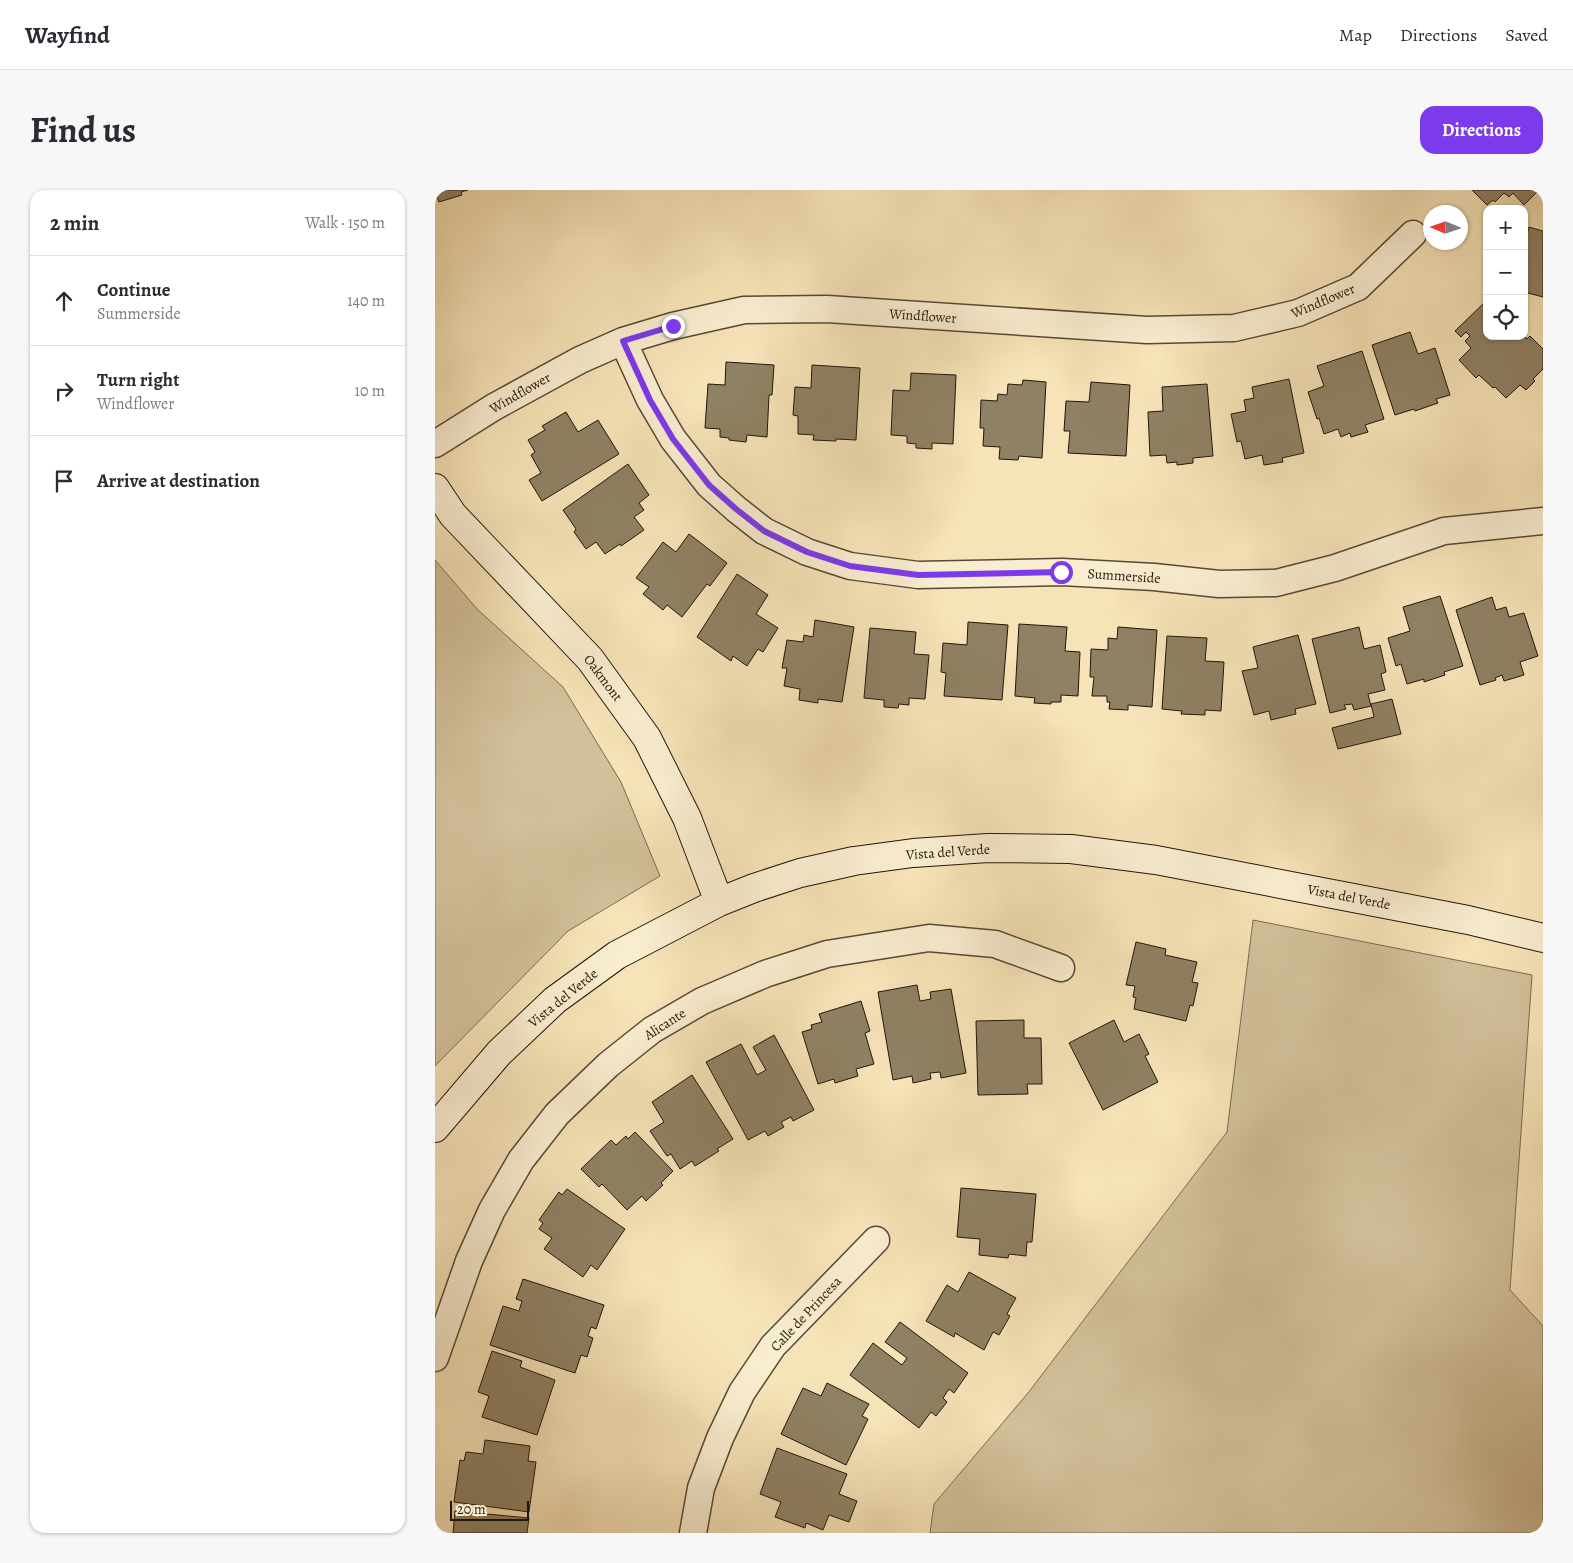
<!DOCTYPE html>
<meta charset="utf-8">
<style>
body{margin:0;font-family:Alegreya,serif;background:#f7f7f7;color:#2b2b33}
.controls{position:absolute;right:15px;top:15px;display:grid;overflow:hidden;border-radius:10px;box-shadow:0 1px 4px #0004}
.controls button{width:45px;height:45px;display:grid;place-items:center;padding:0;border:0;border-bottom:1px solid #e1e1e2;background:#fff;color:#2b2b33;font:25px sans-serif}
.compass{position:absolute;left:988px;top:15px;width:45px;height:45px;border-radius:50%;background:#fff;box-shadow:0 1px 4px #0004;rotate:272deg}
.scale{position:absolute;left:15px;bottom:12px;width:79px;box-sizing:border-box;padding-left:5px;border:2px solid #20160b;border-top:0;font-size:14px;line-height:18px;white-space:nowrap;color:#20160b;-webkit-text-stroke:4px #f9edd0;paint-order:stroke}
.stop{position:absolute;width:15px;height:15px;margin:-11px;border:4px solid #7c3aed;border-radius:50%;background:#fff}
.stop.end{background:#7c3aed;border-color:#fff;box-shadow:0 1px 5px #0008}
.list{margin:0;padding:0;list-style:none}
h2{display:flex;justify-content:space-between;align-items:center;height:65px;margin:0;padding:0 20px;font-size:21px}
h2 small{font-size:16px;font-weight:400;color:#7c7c81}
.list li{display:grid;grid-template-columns:32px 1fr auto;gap:15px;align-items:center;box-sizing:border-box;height:90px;padding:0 20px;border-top:1px solid #e1e1e2}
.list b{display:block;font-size:19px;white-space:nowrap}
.list p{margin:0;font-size:16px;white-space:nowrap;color:#7c7c81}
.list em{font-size:16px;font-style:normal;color:#7c7c81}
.icon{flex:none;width:28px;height:28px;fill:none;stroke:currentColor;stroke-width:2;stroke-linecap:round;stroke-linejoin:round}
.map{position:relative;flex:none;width:1108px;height:1343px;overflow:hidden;border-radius:15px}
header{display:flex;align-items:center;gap:30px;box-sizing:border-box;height:70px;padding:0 25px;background:#fff;border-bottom:1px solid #e1e1e2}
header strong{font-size:24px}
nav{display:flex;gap:28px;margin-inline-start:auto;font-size:18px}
.intro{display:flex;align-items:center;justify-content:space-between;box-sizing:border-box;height:120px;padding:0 30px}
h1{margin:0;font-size:35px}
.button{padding:12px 22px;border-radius:15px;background:#7c3aed;color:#fff;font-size:18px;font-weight:700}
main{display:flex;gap:30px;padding:0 30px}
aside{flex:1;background:#fff;border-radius:15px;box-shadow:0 1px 4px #0004}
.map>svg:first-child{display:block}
.green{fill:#d2c09a;stroke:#796b52}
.building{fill:#8f8164;stroke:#20160b}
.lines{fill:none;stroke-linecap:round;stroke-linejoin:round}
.street-casing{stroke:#564936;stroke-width:29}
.secondary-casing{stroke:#20160b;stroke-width:30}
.street{stroke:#f9edd0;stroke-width:26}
.secondary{stroke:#f9edd0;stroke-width:28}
.route{stroke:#7c3aed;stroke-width:6}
.labels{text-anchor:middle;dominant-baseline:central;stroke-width:4;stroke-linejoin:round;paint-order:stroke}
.street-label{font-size:14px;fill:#20160b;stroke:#f9edd0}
</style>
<header>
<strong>Wayfind</strong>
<nav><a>Map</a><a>Directions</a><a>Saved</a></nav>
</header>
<div class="intro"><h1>Find us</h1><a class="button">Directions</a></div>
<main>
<aside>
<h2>2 min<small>Walk · 150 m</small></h2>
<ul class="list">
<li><svg class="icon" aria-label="ahead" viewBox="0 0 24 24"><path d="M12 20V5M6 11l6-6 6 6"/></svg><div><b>Continue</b><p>Summerside</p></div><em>140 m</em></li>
<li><svg class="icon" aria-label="right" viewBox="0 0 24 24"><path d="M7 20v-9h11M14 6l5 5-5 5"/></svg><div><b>Turn right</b><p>Windflower</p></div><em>10 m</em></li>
<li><svg class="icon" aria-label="arrive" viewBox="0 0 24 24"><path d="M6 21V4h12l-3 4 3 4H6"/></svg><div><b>Arrive at destination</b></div></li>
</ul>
</aside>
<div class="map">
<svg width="1108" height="1343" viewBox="0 0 1108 1343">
<rect width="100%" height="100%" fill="#f6e3b7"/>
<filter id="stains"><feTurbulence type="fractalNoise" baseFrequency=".004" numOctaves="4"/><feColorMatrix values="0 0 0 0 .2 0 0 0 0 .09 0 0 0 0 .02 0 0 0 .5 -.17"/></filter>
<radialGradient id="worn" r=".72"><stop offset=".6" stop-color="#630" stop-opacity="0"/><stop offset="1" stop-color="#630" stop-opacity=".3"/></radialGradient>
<path class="green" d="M0,370L42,419L128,497L186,592L225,686L133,741L0,876Z
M818,730L1097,785L1075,1100L1108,1136V1343H495L499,1314L593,1203L792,942Z"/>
<path class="building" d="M0,0H33L26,2L27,5L4,12L2,7L0,8Z
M1037,0H1104L1089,15L1078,3L1074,7L1069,3L1060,12L1058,10L1052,15Z
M1094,37L1108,41V107L1089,102V53Z
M1052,110V146H1089L1092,149L1095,146L1108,159V179L1098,189L1100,191L1091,200L1085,195L1071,208L1060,197L1058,198L1044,185L1041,188L1024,170L1036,158L1030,151L1035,146L1031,142L1026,147L1020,141Z
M975,142L983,164L1000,158L1015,205L1001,209L1003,213L980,221L979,219L960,225L937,155Z
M927,161L949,229L930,235L933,242L916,247L915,243L906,247L903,239L889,244L884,228L882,229L873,202L889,196L882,176Z
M291,172L339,175L337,205H334L332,247L312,245L311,252L294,250V248L285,247V239L270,238L273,194L290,195Z
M377,175L425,178L421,250L401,249V251L378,250L379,245L363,244V226L358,225L360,197L376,198Z
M476,183L521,185L518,254L497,253V259L481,258V254L472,253V246L456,245L458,200L475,201Z
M854,189L869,263L847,268L848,272L829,275L827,265L810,269L806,251L802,252L796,224L811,221L809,210L819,208L817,197Z
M588,190L611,192L607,268L584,266L583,270L564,269L565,257L548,256L549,238H545L546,210L562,211L563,204L572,205L573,194L587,195Z
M656,192L695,195L691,266L633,263L635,241H629L631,211L654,212Z
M772,194L778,266L758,268V273L742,275V272L732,273L731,265L715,266L713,222L728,221L727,197Z
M131,222L143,242L163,230L184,264L107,311L94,290L106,283L96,265L100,262L93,250L110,240L107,236Z
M193,274L214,305L204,313L209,320L199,327L209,340L186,356L185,354L170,364L161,352L151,359L139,342L141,339L128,320Z
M254,344L292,373L275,396L272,394L247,427L232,415L228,420L208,404L214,397L201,388L228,352L241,362Z
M302,384L333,405L321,424L343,438L328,462L323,459L312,476L298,466L296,471L262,447Z
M1005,406L1028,476L1009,482L1010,485L989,492V489L972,494L966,474L961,476L953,448L975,441L968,417Z
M1057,407L1061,420L1071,417L1074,427L1089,423L1103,466L1085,472L1089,485L1069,491L1067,485L1060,488L1061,490L1045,495L1021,420Z
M380,430L419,437L407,512L383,509V513L364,510L365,499L349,496L352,478H347L352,450L368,452L369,445L378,447Z
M533,432L573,435L567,510L509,506L511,483L506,482L508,453L532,455Z
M584,434L632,437L630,461L645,462L643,506L626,505V512H616V514L599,513L600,508L580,506Z
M683,437L722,440L717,517L693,515V520L674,519L675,512H672V506H657L659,487H655L656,459L673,460V448L682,449Z
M924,437L929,459L945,455L951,482L946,484L950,500L933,504L936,516L919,520L917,514L909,515L911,519L895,523L877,449Z
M435,438L481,442L479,464L494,465L490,509L474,508V515L464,514L463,518L449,517V510L429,508Z
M863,445L881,514L860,519L861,524L836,530L834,521L819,525L807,481L823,478L818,457Z
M732,446L772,448L770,471L789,472L786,521L770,520V525L746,524L747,521L727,519Z
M957,509L966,544L903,559L897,538L939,527L936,514Z
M701,752L731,759L730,765L762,772L757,792L763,793L758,816L755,815L751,831L699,819L701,808L698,807L700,796L691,795Z
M482,795L485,811L496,809L495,802L516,799L531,883L506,888L505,882L495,883L496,889L478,893L477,886L458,890L443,802Z
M426,811L435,841L430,843L439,874L421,879L423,886L400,893L399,889L383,894L367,842L377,839L376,835L387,832L384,824Z
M589,830V848H606L607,894H592L593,904L543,905L541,831Z
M679,830L689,852L704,844L714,864L710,866L723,892L668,920L634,853Z
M339,845L379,920L358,931L356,927L346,932L349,937L333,946L330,941L313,950L271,872L306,854L322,885L331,880L318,857Z
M257,885L298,949L282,959L284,961L260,976L257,971L245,979L236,964L232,966L215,941L229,932L217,912Z
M200,942L238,981L226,993L228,995L211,1011L207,1006L192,1020L167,994L164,997L146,979L176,950L181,955L191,946L193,949Z
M526,998L601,1004L597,1052H592L591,1066L574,1064L573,1068L544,1065L545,1049L522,1047Z
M132,999L190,1039L162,1080L156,1075L148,1087L109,1059L117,1048L104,1039L108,1033L104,1030L124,1002L127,1005Z
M534,1082L581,1108L572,1124L575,1126L564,1145L558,1142L549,1160L520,1143L519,1147L491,1131L512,1095L523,1102Z
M88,1089L169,1115L161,1139L156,1137L153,1146L158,1148L152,1167L146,1165L140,1183L55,1155L68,1116L84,1121L87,1111L81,1109Z
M465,1132L533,1183L519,1203L514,1199L508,1208L512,1212L501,1226L496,1222L484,1238L415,1185L438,1153L467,1175L472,1168L450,1152Z
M57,1161L87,1171L85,1177L120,1190L102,1245L47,1227L54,1206L43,1202Z
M392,1193L434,1214L427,1226L433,1229L411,1275L346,1244L368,1198L386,1206Z
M50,1250L95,1256L93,1271L101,1272L94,1322L19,1312L25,1270L29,1271L31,1262L48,1264Z
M342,1258L412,1284L404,1304L422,1311L414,1332L394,1325L388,1340L371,1333L370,1338L340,1327L346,1312L325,1304Z
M20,1321L94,1328L92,1343H18Z"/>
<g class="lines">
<g class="street-casing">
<path id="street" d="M188,151L215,210L238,249L274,295L301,319L329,341L372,362L415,376L483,385L627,382L719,387L784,394L841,393L900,378L1009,341L1108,331
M0,254L59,217L145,170L188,151L238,136L309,120L392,119L712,140L799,138L863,123L923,97L978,44
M0,1168L34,1071L57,1020L86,970L122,924L173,875L217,840L267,811L330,784L392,764L494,748L560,754L626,778
M258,1343L266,1298L285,1248L307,1202L338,1156L441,1050"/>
</g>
<g class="secondary-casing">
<path id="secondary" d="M0,298L18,325L155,469L212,548L252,628L284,712
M0,938L64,863L120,810L182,765L284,712L319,698L365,683L419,671L478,663L553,658L636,659L721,670L1033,730L1108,748"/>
</g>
<use href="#street" class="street"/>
<use href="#secondary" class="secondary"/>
</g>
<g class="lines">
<path class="route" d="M238,136L188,151L215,210L238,249L274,295L301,319L329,341L372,362L415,376L483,385L626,382"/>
</g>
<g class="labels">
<g class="street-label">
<text transform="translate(888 111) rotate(-23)">Windflower</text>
<text transform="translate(488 126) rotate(4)">Windflower</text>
<text transform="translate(85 203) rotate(-30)">Windflower</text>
<text transform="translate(689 386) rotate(4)">Summerside</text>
<text transform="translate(168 488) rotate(53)">Oakmont</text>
<text transform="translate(513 662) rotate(-4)">Vista del Verde</text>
<text transform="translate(914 707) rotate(11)">Vista del Verde</text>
<text transform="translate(128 808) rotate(-39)">Vista del Verde</text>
<text transform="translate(230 834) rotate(-33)">Alicante</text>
<text transform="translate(371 1124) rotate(-47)">Calle de Princesa</text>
</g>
</g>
<rect width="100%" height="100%" filter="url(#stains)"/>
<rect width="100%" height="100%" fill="url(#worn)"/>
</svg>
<div class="controls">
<button>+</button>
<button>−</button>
<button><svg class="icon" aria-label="locate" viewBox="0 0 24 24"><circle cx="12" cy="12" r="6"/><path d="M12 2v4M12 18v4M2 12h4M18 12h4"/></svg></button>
</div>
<svg class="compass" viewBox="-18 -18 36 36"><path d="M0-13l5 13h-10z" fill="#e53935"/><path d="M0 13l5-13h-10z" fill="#7c7c81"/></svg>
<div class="scale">20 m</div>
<div class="stop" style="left:626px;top:382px"></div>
<div class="stop end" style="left:238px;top:136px"></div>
</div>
</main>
